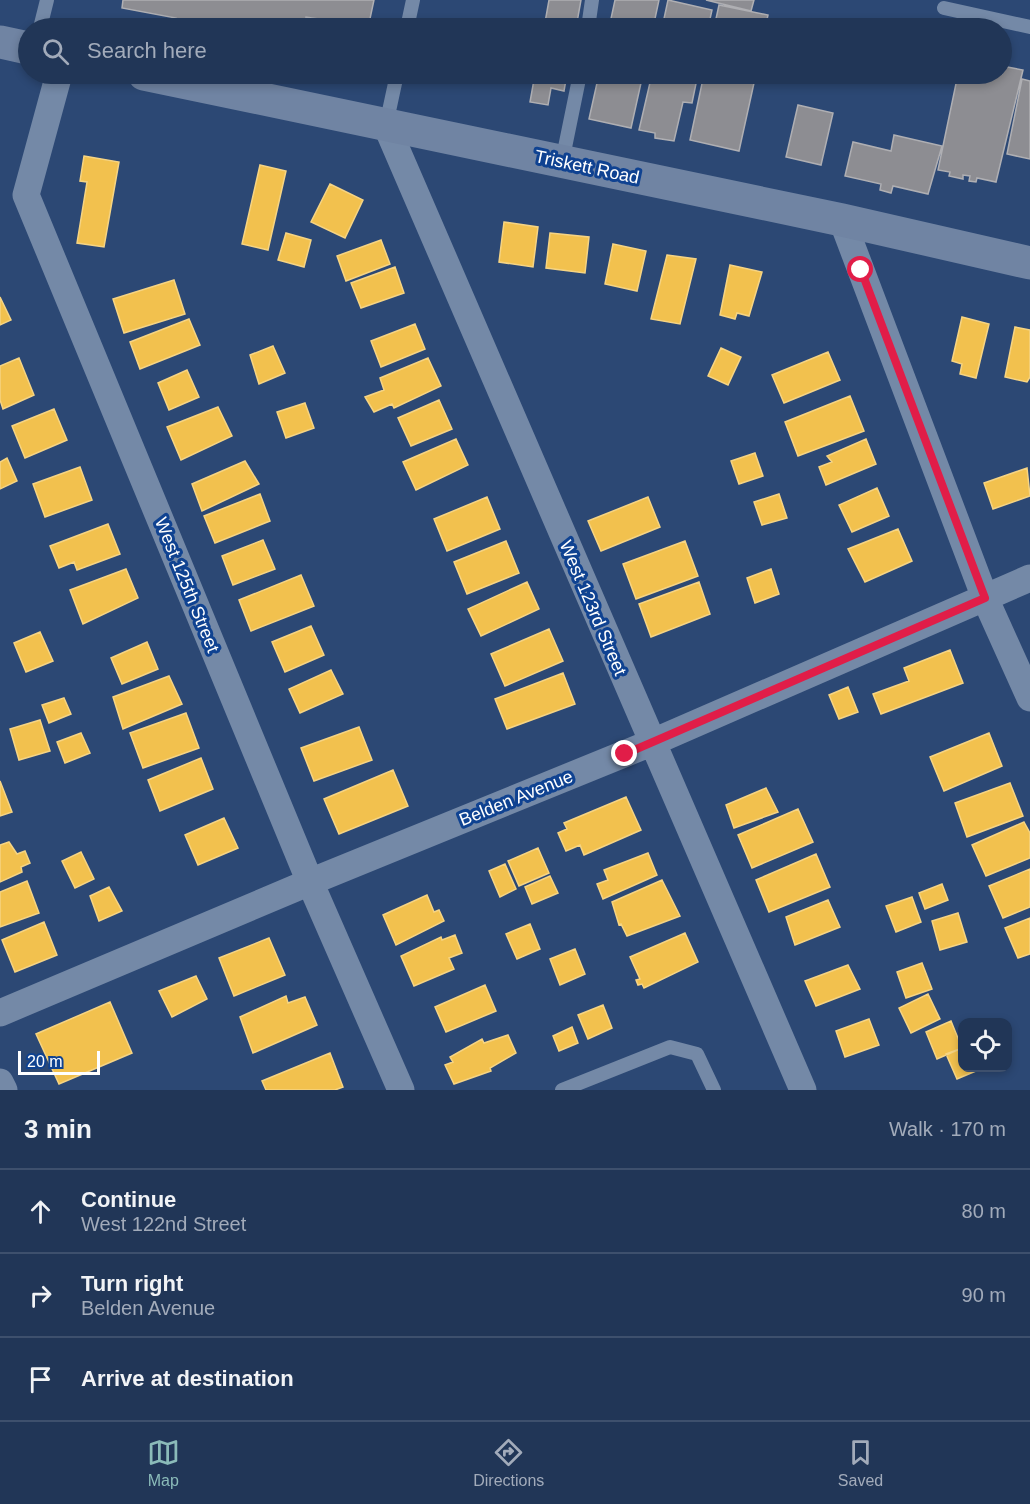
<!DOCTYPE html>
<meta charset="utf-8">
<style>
body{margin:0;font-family:Helvetica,sans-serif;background:#2d4161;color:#f1f3f6}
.controls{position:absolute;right:18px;bottom:18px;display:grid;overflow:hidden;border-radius:12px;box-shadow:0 3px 9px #0003}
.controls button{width:54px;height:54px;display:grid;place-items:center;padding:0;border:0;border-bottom:2px solid #3e506d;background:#213657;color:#f1f3f6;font:30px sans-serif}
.scale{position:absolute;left:18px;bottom:15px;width:82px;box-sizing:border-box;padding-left:6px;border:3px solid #fff;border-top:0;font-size:16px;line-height:21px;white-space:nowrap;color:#fff;-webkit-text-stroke:4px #0f4291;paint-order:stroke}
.stop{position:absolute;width:18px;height:18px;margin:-14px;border:4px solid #e11d48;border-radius:50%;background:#fff}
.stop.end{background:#e11d48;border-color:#fff;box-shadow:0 2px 6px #0008}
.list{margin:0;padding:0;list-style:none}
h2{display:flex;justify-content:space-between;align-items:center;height:78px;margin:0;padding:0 24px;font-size:26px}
h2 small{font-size:20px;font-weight:400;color:#a2abba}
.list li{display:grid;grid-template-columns:39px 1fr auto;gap:18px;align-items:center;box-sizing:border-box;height:84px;padding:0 24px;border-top:2px solid #3e506d}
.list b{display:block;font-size:22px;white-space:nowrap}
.list p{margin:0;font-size:20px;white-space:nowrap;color:#a2abba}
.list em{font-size:20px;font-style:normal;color:#a2abba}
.icon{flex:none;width:33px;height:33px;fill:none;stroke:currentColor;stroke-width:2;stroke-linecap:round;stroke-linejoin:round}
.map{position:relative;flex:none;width:1030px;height:1090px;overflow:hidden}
.search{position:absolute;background:#213657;box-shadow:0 3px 9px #0003;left:18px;right:18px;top:18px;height:66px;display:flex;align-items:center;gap:15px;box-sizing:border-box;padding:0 21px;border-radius:33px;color:#a2abba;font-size:22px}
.sheet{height:330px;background:#213657}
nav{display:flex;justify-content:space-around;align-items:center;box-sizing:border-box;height:84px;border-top:2px solid #3e506d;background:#213657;font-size:16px;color:#a2abba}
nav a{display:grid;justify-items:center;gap:3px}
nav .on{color:#8bbbb9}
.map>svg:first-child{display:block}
.homes{fill:#f2c14e;stroke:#f6d483;stroke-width:1.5}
.industry{fill:#8d8d92;stroke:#afafb3;stroke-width:1.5}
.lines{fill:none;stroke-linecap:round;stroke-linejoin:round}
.lane{stroke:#7489a7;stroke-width:14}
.street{stroke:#7489a7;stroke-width:27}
.secondary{stroke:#7084a3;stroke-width:33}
.route{stroke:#e11d48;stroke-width:8}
.labels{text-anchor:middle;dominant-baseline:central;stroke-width:6;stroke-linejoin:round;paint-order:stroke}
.street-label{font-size:18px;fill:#fff;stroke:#0f4291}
</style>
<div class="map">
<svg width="1030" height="1090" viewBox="0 0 1030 1090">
<rect width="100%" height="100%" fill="#2c4874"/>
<path class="homes" d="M84,156L119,162L104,247L77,243L87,182L80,181Z
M260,165L286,171L268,250L242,244Z
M330,184L363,200L345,238L311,222Z
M504,222L538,227L533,267L499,262Z
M286,233L311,240L304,267L278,260Z
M550,233L589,237L585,273L546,268Z
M381,240L390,264L346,281L337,256Z
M613,244L646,251L637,291L605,284Z
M667,255L696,259L680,324L651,319Z
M730,265L762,272L749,316L737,313L735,319L720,315Z
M395,267L404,293L361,308L351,283Z
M174,280L185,314L124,333L113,299Z
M0,297L11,320L0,325Z
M962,317L989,324L976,378L960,374L962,364L952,361Z
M189,319L200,345L140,369L130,342Z
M415,324L425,349L381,367L371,341Z
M1015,327L1030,330V377L1027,382L1005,377Z
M273,346L285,373L259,384L250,355Z
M721,348L741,357L728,385L708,376Z
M828,352L840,380L784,403L772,375Z
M19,358L34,395L3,409L0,400V366Z
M428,358L441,386L394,408L392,404L374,412L365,397L384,390L380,378Z
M187,370L199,397L169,410L158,383Z
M850,396L864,431L798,456L785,422Z
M439,400L452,429L411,446L398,418Z
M305,403L314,428L286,438L277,412Z
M218,407L232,436L181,460L167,427Z
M54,409L67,440L25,458L12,426Z
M456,439L468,465L416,490L403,462Z
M866,439L876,464L826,485L819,467L832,462L827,456Z
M755,453L763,476L739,484L731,461Z
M7,458L17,481L0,489V462Z
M245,461L259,484L202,511L192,484Z
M80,467L92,500L45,517L33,484Z
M1027,468L1030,496L993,509L984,483Z
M877,488L889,516L852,532L839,505Z
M260,494L270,521L215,543L204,516Z
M779,494L787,518L762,525L754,502Z
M487,497L500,529L447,551L434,519Z
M648,497L660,527L601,551L588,521Z
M108,524L120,554L77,570L74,562L59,568L50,546Z
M898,529L912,561L865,582L848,549Z
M263,540L275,569L233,585L222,556Z
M506,541L519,573L467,594L454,562Z
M685,541L698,576L636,599L623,564Z
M126,569L138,598L83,624L70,590Z
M771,569L779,594L755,603L747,578Z
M301,575L314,606L251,631L239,600Z
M527,582L539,609L481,636L468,609Z
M699,582L710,614L651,637L639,604Z
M311,626L324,655L285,672L272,642Z
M549,629L563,661L505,686L491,654Z
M40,632L53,661L26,672L14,643Z
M147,642L158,669L122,684L111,658Z
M950,650L963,683L881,714L873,694L909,681L904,668Z
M331,670L343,694L300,713L289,689Z
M563,673L575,704L507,729L495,699Z
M169,676L182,704L123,729L113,697Z
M848,687L858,712L839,719L829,695Z
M64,698L71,714L49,723L42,705Z
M186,713L199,748L143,768L130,733Z
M40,720L50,751L19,760L10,729Z
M359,727L372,760L314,781L301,748Z
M81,733L90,753L65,763L57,742Z
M989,733L1002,766L944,791L930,757Z
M201,758L213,789L160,811L148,780Z
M393,770L408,806L339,834L324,799Z
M0,781L12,812L0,816Z
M1010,783L1023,816L967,837L955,803Z
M766,788L778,812L734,828L726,805Z
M626,797L641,830L584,855L580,845L566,851L558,833L567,829L564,823Z
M798,809L813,842L752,868L738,835Z
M224,818L238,848L198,865L185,835Z
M1024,822L1030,833V858L986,876L972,845Z
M9,842L17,854L25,851L30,863L21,867L22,872L0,882V845Z
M538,848L549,873L519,886L508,861Z
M81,852L94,879L75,888L62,861Z
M648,853L657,875L603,899L597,884L608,880L604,870Z
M816,854L830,887L769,912L756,880Z
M505,864L516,889L500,897L489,871Z
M1030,869V907L1003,918L989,886Z
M550,876L558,893L532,904L525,887Z
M662,880L680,916L627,936L621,924L619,925L612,902Z
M27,881L39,913L0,927V892Z
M942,884L948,900L925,909L919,893Z
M109,887L122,911L99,921L90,896Z
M427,895L434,912L439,910L444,921L396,945L383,915Z
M912,897L921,922L896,932L886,906Z
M828,900L840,927L795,945L786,917Z
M958,913L967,942L940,950L932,921Z
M1030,918V954L1018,958L1005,928Z
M44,922L57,955L15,972L2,940Z
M530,924L540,949L517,959L506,934Z
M685,933L698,962L644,988L642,984L638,985L636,980L640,979L630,957Z
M455,935L462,953L449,958L454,969L414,986L401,956L441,937L442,940Z
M269,938L285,975L234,996L219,958Z
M575,949L585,974L560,985L550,959Z
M922,963L932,989L906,998L897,972Z
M848,965L860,989L816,1006L805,981Z
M196,976L207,999L172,1017L159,991Z
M485,985L496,1011L446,1032L435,1007Z
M928,994L940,1019L911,1033L899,1008Z
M286,996L288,1003L305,997L317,1025L253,1053L240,1017Z
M110,1002L132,1053L59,1084L36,1034Z
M603,1005L612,1028L588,1039L578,1015Z
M869,1019L879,1045L845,1057L836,1031Z
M951,1021L962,1048L937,1059L926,1032Z
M572,1027L578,1043L559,1051L553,1036Z
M508,1035L516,1053L490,1068L491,1071L454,1084L445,1065L453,1062L450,1057L482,1039L484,1043Z
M962,1048V1068H983L957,1079L946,1054Z
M330,1053L343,1087L335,1090H266L262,1081Z"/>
<path class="industry" d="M123,0H374L368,28H331L333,21L306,17L304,28H174L176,18L122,8Z
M549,0H581L576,28H544Z
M615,0H659L653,28H609Z
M668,0L712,10L708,28H662Z
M706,0H754L751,11Z
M719,5L768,15L765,28H714Z
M1002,66L1023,70L996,182L977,178L976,182L969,181L970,176L963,175V179L949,176L950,172L938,170L958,74H1002Z
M535,74H567L564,91L551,88L548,105L530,102Z
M599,74H643L631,128L589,119Z
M652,74H698L692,103L683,102L674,141L655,138V133L639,130Z
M704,74H756L739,151L690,140Z
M922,74H951L950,79Z
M1022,79L1030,81V159L1007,154Z
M798,105L833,113L821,165L786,157Z
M894,135L942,146L928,194L893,186L891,193L880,190L881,184L845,176L853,142L891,151Z"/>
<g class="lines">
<path class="lane" d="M944,8L1030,27
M40,28L47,0
M407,28L413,0
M588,28L592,0
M386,125L397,74
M562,162L580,74
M562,1090L670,1047L697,1054L714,1090"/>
<path class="street" d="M59,74L26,195L310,882L401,1090
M386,125L803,1090
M842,220L985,598L1030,698
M0,1013L310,882L651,743L1030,578
M0,1082L4,1090"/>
<path class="secondary" d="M0,42L28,48
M144,74L842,220L1030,263"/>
</g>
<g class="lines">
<path class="route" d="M625,754L985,598L861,270"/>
</g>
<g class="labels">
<g class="street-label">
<text transform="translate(587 167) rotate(12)">Triskett Road</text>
<text transform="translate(187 585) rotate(68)">West 125th Street</text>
<text transform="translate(593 608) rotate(67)">West 123rd Street</text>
<text transform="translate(516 798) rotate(-22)">Belden Avenue</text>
</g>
</g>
</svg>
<div class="controls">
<button><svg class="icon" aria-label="locate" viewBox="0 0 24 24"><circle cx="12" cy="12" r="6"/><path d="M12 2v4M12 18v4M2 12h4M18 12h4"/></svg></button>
</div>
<div class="scale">20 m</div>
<div class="stop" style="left:861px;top:270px"></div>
<div class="stop end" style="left:625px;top:754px"></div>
<div class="search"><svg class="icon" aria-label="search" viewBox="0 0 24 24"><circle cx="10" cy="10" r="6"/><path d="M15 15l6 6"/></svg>Search here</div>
</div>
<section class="sheet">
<h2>3 min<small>Walk · 170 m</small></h2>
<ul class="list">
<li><svg class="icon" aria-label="ahead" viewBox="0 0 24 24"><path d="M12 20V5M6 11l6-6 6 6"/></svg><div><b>Continue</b><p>West 122nd Street</p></div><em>80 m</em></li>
<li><svg class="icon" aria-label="right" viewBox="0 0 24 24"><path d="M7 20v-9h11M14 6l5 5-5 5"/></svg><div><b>Turn right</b><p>Belden Avenue</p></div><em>90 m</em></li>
<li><svg class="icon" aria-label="arrive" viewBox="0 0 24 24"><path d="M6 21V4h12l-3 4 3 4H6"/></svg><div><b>Arrive at destination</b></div></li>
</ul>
</section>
<nav>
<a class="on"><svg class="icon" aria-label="map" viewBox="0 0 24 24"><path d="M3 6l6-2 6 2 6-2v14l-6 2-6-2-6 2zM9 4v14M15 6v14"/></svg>Map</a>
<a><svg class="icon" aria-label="directions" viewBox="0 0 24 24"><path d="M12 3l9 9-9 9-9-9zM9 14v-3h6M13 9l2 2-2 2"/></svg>Directions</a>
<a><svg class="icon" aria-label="saved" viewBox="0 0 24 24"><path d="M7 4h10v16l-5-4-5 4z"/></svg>Saved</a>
</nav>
